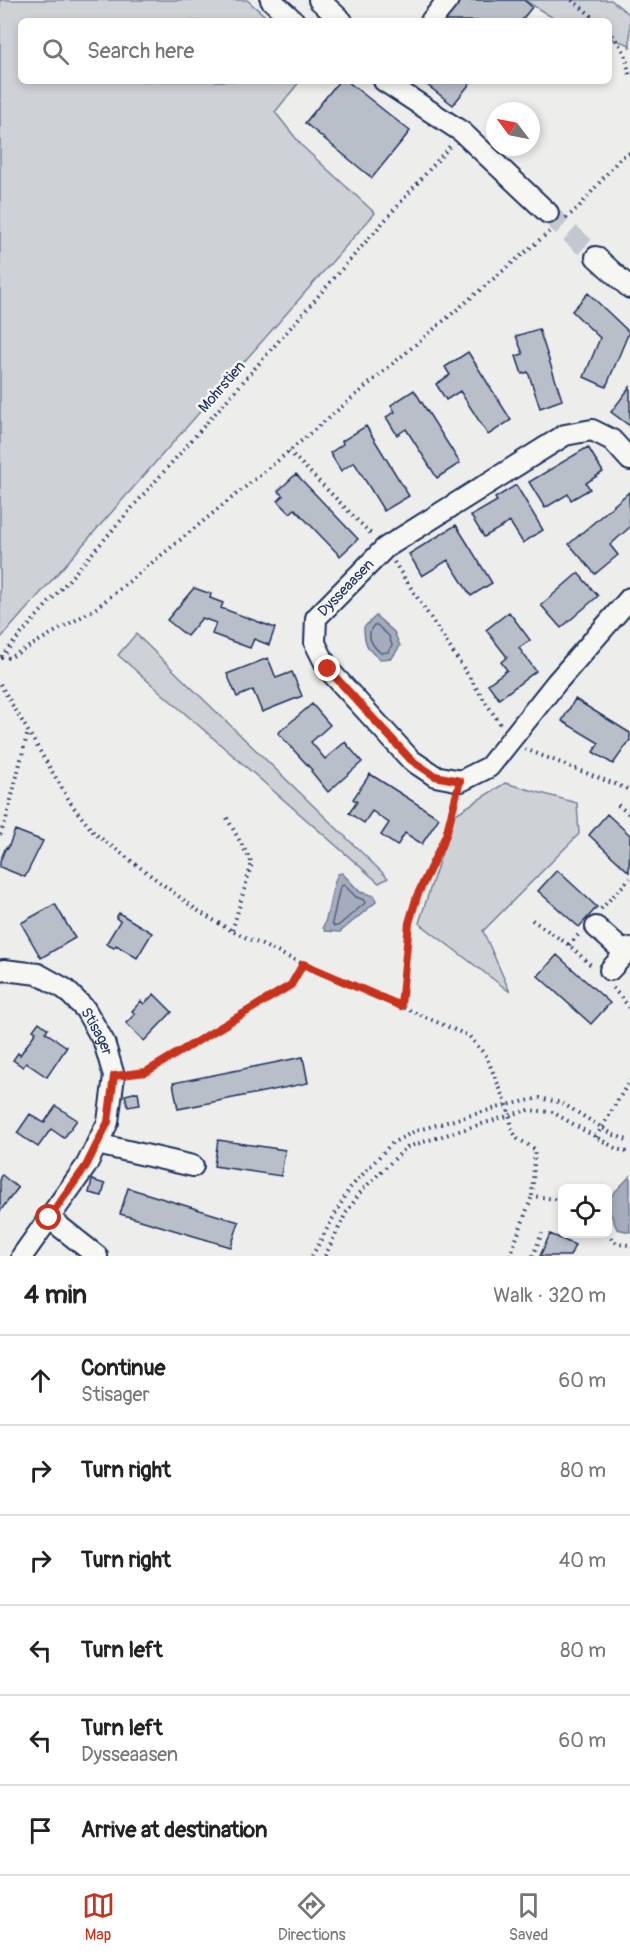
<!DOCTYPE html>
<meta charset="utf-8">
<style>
body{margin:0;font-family:Pangolin,sans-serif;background:#f2f2f2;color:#222}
.controls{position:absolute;right:18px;bottom:18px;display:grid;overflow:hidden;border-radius:9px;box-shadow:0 3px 9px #0003}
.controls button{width:54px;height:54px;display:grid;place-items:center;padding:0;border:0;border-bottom:2px solid #e0e0e0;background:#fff;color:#222;font:30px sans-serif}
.compass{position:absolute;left:486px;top:102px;width:54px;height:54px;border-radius:50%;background:#fff;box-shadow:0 3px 9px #0003;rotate:302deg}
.stop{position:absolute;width:18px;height:18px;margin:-14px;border:4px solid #c8321e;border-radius:50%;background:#fff}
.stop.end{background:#c8321e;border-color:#fff;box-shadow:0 2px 6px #0008}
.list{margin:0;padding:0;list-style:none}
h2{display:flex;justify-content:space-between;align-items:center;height:78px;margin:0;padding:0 24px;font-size:26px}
h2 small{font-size:20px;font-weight:400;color:#767676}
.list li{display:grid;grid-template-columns:39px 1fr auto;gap:18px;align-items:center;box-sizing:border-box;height:90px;padding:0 24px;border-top:2px solid #e0e0e0}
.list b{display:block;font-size:22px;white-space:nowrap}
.list p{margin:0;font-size:20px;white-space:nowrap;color:#767676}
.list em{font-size:20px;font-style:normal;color:#767676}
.icon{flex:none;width:33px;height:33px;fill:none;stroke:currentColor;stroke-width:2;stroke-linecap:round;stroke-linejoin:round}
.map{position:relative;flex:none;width:630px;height:1256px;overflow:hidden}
.search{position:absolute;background:#fff;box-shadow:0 3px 9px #0003;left:18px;right:18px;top:18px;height:66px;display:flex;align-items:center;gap:15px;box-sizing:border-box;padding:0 21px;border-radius:9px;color:#767676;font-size:22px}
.sheet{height:618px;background:#fff}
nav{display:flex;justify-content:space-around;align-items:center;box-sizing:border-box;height:84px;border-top:2px solid #e0e0e0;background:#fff;font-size:16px;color:#767676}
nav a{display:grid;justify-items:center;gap:3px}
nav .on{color:#c8321e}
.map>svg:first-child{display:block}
.green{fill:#ced2d7;stroke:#74809a;stroke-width:1.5}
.water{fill:#a5acbc;stroke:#6e7a96;stroke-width:1.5}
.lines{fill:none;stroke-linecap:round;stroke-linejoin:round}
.shore{stroke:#526184;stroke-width:1.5}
.building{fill:#b9bfc8;stroke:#1b2f5e;stroke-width:1.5}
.minor-tunnel{stroke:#c3c8d0;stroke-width:20;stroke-dasharray:20 10;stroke-linecap:butt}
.minor-casing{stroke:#1b2f5e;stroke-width:24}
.path{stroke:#1b2f5e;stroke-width:4;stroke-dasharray:1.5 4.5;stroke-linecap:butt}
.minor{stroke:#f6f6f2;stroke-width:20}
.route{stroke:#c8321e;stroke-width:8}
.labels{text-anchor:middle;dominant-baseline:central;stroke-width:5;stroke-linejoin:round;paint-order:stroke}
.street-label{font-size:15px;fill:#1b2f5e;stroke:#f6f6f2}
</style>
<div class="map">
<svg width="630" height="1256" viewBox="0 0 630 1256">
<rect width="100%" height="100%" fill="#edeeec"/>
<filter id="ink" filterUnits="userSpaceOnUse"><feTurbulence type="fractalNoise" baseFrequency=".0167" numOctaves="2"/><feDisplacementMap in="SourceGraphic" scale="12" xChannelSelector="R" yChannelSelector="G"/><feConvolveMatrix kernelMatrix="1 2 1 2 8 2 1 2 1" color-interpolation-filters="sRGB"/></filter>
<g filter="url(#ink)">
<path class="green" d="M0,0H247L271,21H21V81H300L275,112L302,146L375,213L0,639Z
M524,0H611L630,15V48L628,44L609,38V21H558Z
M136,634L388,878L379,883L118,655Z
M505,783L577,803L579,834L483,931L510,992L419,923L454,815Z"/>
<path class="water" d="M376,616L394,632L400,646L392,658L380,659C367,650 364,643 364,627Z
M342,873L360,892L375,896L376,902L340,932L325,931L323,927C331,910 330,889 338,874Z
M630,1176V1232L617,1229L608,1208V1199Z"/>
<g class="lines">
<path class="shore" d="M374,625H377L389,636L392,645L388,652L381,653C372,646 365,635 374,625Z
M344,885L356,897L364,900L365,903L338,926H334L332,923L340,887Z"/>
</g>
<path class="building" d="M460,0H524L532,7L521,21H443Z
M339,81H347L410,131L372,178L305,123Z
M422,81H472L453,105Z
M588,293L629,332L606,387L584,377L600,338L572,311Z
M539,329L562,400L540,408L528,372L522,374L516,356L523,354L516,336Z
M468,352L511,420L488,435L460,391L446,400L436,384L450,375L445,367Z
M630,387V426L611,412Z
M414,390L460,463L437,478L406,429L397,435L386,417L395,412L391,405Z
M366,426L409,496L384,511L354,462L341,471L330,453L343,444L342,441Z
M588,447L603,472L586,483L590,489L571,500L568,494L545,508L529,482Z
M296,474L358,539L340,556L295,509L290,513L278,501L283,496L278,491Z
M516,485L543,530L523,543L510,522L484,537L471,516L497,501L495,498Z
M629,492L630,527L610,545L618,555L595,574L569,544Z
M456,525L492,583L471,596L448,560L422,576L409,554Z
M578,573L598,596L561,628L541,605Z
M194,588L211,594L210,598L223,603L221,608L275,628L269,645L254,639L250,648L212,634L216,623L202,618L187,636L167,620Z
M509,612L530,640L519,648L536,671L499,699L488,684L507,670L501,662L507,657L486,630Z
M268,658L276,678L292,672L302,696L262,712L253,690L237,697L227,674Z
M575,699L630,733V740L613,764L593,752L599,743L562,721Z
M312,704L330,725L311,742L325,759L345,742L362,762L328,792L311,771L312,770L278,733Z
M370,774L439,818L422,844L405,833L397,846L381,835L389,823L372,811L364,823L349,813L357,802L353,799Z
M607,814L630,835L629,872L589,835Z
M15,830L43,841L25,877L0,867V861L6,847L8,848Z
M557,870L597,907L579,927L538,891Z
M55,904L75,938L41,958L21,923Z
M119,913L152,933L137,958L116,945L114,948L106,944L120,921L116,918Z
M557,955L610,1003L591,1024L538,976Z
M154,994L172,1012L144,1041L126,1023L135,1014L132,1011L141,1001L144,1004Z
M39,1022L48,1029L45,1032L67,1047L47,1077L26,1063L23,1067L13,1060L18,1053L20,1055L36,1032L33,1030Z
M303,1057L308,1083L178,1109L173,1083Z
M138,1092L140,1105L128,1107L125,1095Z
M56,1106L77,1120L64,1138L51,1129L38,1147L17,1133L30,1114L44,1123Z
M218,1140L285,1150L281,1176L214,1166Z
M2,1175L18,1188L0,1211V1177Z
M92,1180L105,1184L102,1196L89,1193Z
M128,1188L239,1222L231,1247L120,1214Z
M550,1234L575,1245L570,1256H540Z"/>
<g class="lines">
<path class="minor-tunnel" d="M548,213L596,257"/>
<g class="minor-casing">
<g id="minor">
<path d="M271,0L294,21"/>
<path d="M319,0L342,21"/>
<path d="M431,21L448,0"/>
<path d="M384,81L462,132L548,213"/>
<path d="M596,257L630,288"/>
<path d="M630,460L612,440L592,430L565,435L385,548L316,618L315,643L328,669L411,760L435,776L461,781L489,767L556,683L630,598"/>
<path d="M596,927L625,953"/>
<path d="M610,970L630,948"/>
<path id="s1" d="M0,971L4,970L38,974L65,989L85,1009L104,1042L114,1076L108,1122L86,1166L22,1256"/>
<path d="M97,1144L193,1166"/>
<path d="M49,1218L97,1256"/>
</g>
</g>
<path class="path" d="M572,0L598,21
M609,30L625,53L630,78
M566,218L578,208L621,157L630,153
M289,451L373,536
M394,562L500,724
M1,657L9,658L95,609L281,458L549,232
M1,657L451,145
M0,684L72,805L94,833L201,913L232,931L303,964L469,1036L486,1056L507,1105L513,1132L518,1139L535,1149L532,1196L562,1200
M525,749L630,790
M618,805L630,815
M227,818L252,863L232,931
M0,835L6,820L28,731
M601,909L630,878
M532,920L569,945L593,967
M569,945L580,933
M613,988L630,1008
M401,1006L409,923L417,896L446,835L456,799
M132,1073L146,1072L291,985L303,964
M596,1137L630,1080
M606,1234L618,1244L630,1245
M312,1256L349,1189L392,1143L415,1131L507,1105L540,1098L562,1103L614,1135L630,1141
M325,1256L346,1213L362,1190L407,1147L527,1110L552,1112L617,1149L630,1153
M510,1256L532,1196
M533,1256L542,1233"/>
<use href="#minor" class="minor"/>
</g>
</g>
<g class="lines" filter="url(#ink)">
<path class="route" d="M49,1218L86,1166L108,1122L114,1076L146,1072L291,985L303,964L401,1006L409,923L417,896L446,835L460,781L435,776L411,760L328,669"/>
</g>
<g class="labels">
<g class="street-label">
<text transform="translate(222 387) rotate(-49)">Mohrstien</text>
<text transform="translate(346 588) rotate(-46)">Dysseaasen</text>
<text stroke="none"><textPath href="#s1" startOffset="123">Stisager</textPath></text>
</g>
</g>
</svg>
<div class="controls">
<button><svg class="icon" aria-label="locate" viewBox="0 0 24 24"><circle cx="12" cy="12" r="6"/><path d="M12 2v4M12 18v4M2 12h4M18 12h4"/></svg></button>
</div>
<svg class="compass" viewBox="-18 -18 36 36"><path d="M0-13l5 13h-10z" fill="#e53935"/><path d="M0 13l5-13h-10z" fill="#767676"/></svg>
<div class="stop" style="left:49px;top:1218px"></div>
<div class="stop end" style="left:328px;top:669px"></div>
<div class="search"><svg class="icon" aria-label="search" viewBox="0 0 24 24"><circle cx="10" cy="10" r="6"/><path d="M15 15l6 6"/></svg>Search here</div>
</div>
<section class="sheet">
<h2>4 min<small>Walk · 320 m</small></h2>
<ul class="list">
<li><svg class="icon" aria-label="ahead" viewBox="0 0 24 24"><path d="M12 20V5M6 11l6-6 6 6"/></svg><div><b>Continue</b><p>Stisager</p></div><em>60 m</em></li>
<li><svg class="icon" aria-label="right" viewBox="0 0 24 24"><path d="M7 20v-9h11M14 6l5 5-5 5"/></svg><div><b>Turn right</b></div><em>80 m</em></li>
<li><svg class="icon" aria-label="right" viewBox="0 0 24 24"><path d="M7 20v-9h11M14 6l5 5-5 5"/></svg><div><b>Turn right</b></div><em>40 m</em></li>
<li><svg class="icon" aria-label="left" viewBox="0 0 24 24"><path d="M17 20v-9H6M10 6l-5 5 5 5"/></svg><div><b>Turn left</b></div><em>80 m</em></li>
<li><svg class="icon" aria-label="left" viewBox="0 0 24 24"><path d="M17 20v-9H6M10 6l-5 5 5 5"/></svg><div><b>Turn left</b><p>Dysseaasen</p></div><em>60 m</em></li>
<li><svg class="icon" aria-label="arrive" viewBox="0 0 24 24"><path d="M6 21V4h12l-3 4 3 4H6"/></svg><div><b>Arrive at destination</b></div></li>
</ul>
</section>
<nav>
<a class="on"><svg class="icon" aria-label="map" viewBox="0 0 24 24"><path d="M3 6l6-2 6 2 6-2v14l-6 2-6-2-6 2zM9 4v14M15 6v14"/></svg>Map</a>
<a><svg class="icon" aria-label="directions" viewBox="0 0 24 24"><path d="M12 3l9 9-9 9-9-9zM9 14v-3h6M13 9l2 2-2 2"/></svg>Directions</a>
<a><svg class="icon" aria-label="saved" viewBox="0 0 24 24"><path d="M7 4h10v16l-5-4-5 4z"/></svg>Saved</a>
</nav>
